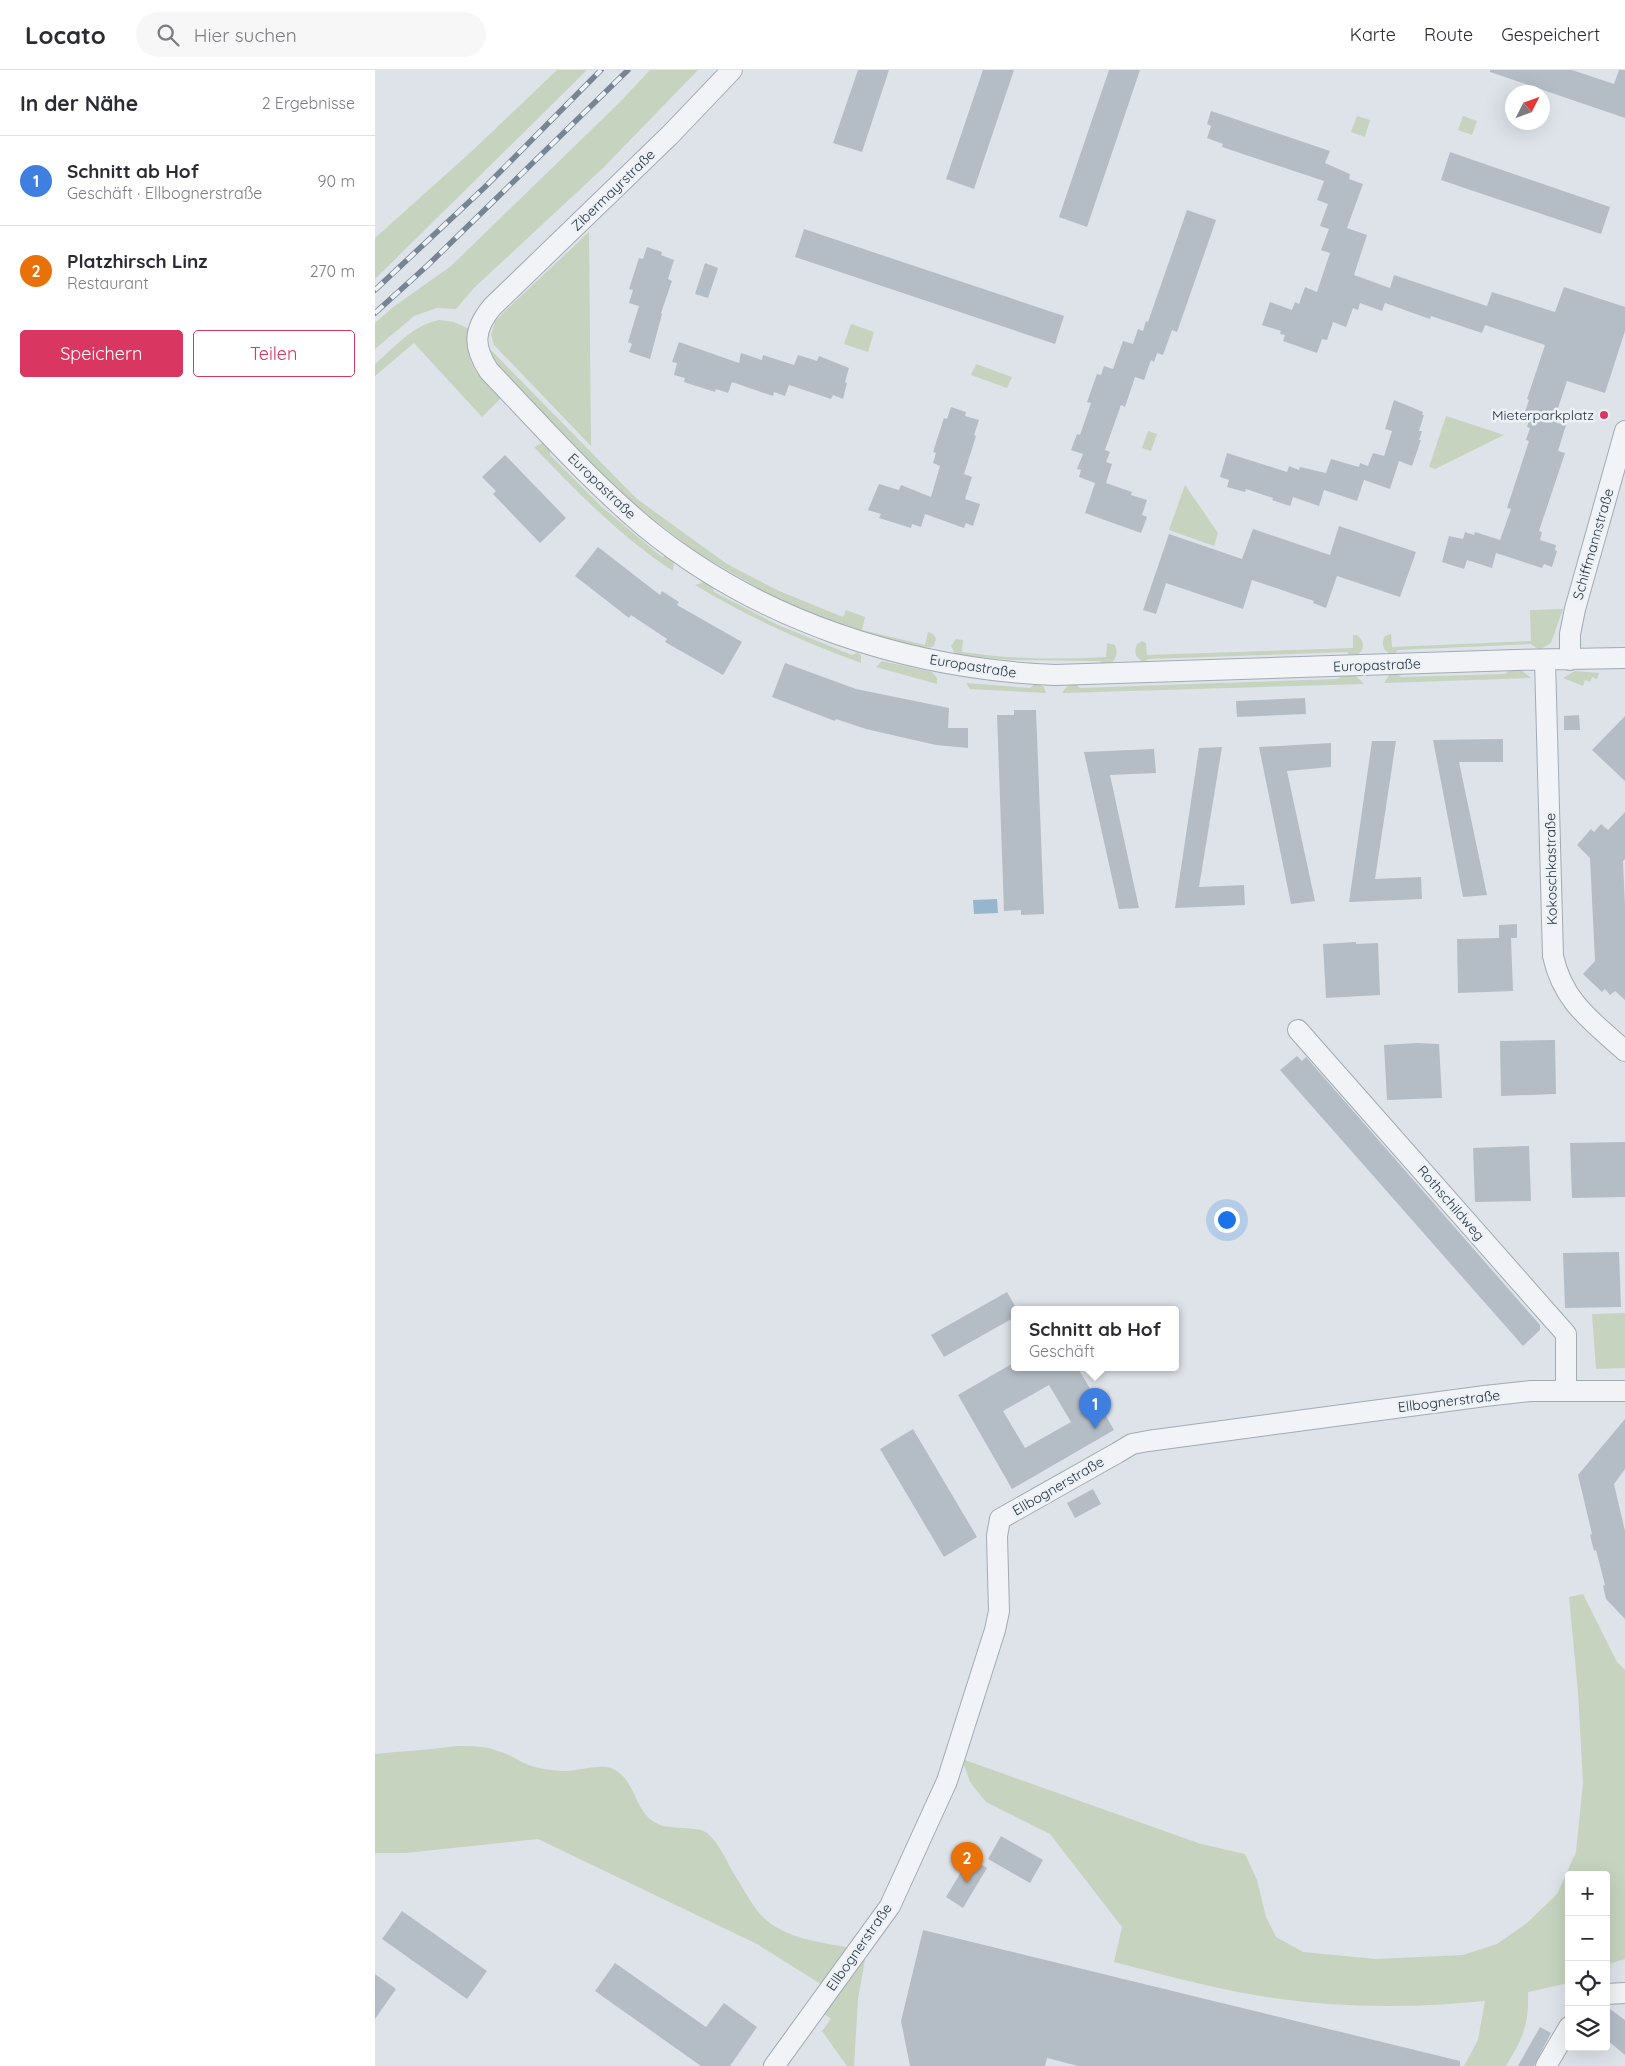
<!DOCTYPE html>
<html lang="de">
<meta charset="utf-8">
<style>
body{margin:0;font-family:Quicksand,sans-serif;background:#f7f7f7;color:#2b2b33}
.controls{position:absolute;right:15px;bottom:15px;display:grid;overflow:hidden;border-radius:5px;box-shadow:0 5px 20px #0002}
.controls button{width:45px;height:45px;display:grid;place-items:center;padding:0;border:0;border-bottom:1px solid #e1e1e2;background:#fff;color:#2b2b33;font:25px sans-serif}
.compass{position:absolute;left:1130px;top:15px;width:45px;height:45px;border-radius:50%;background:#fff;box-shadow:0 5px 20px #0002;rotate:48deg}
.you{position:absolute;left:851px;top:1149px;width:18px;height:18px;margin:-12px;border:4px solid #fff;border-radius:50%;background:#1a73e8;box-shadow:0 0 0 8px #1a73e833}
.badge{display:grid;place-items:center;width:32px;height:32px;border-radius:50%;background:#d93761;color:#fff;font-size:16px;font-weight:700}
.pin{position:absolute;translate:-50% -41px;filter:drop-shadow(0 1px 2px #0008)}
.pin::after{content:'';position:absolute;top:26px;width:18px;height:15px;background:inherit;clip-path:polygon(0 0,100% 0,50% 100%)}
.popup{position:absolute;left:636px;top:1236px;width:168px;height:65px;box-sizing:border-box;display:grid;place-content:center;border-radius:5px;background:#fff;filter:drop-shadow(0 1px 4px #0005);font-size:16px;white-space:nowrap;color:#7c7c81}
.popup b{font-size:19px;color:#2b2b33}
.popup::after{content:'';position:absolute;left:50%;top:100%;margin-left:-10px;border:10px solid transparent;border-top-color:#fff}
.list{margin:0;padding:0;list-style:none}
h2{display:flex;justify-content:space-between;align-items:center;height:65px;margin:0;padding:0 20px;font-size:21px}
h2 small{font-size:16px;font-weight:400;color:#7c7c81}
.list li{display:grid;grid-template-columns:32px 1fr auto;gap:15px;align-items:center;box-sizing:border-box;height:90px;padding:0 20px;border-top:1px solid #e1e1e2}
.list b{display:block;font-size:19px;white-space:nowrap}
.list p{margin:0;font-size:16px;white-space:nowrap;color:#7c7c81}
.list em{font-size:16px;font-style:normal;color:#7c7c81}
.actions{display:flex;gap:10px;padding:15px 20px}
.actions a{flex:1;padding:11px 0;border:1px solid #d93761;border-radius:5px;text-align:center;font-size:18px;color:#d93761}
.actions .main{background:#d93761;color:#fff}
.icon{flex:none;width:28px;height:28px;fill:none;stroke:currentColor;stroke-width:2;stroke-linecap:round;stroke-linejoin:round}
.map{position:relative;flex:none;width:1250px;height:1996px;overflow:hidden}
header{display:flex;align-items:center;gap:30px;box-sizing:border-box;height:70px;padding:0 25px;background:#fff;border-bottom:1px solid #e1e1e2}
header strong{font-size:24px}
nav{display:flex;gap:28px;margin-inline-start:auto;font-size:18px}
.search{width:350px;height:45px;background:#f7f7f7;display:flex;align-items:center;gap:12px;box-sizing:border-box;padding:0 18px;border-radius:28px;color:#7c7c81;font-size:19px}
main{display:flex}
aside{flex:1;background:#fff}
.map>svg:first-child{display:block}
.green{fill:#c6d3be}
.water{fill:#95b6cc}
.building{fill:#b4bdc6;fill-rule:evenodd}
.lines{fill:none;stroke-linecap:round;stroke-linejoin:round}
.minor-casing{stroke:#a2aab3;stroke-width:22}
.minor{stroke:#f1f3f7;stroke-width:20}
.rail-casing{stroke:#768494;stroke-width:5.5}
.rail{stroke:#edf2f6;stroke-width:4;stroke-dasharray:11;stroke-linecap:butt}
.poi-dot{fill:#d93761;stroke:#edf2f6;stroke-width:2}
.labels{text-anchor:middle;dominant-baseline:central;stroke-width:5;stroke-linejoin:round;paint-order:stroke}
.street-label{font-size:14px;fill:#253241;stroke:#edf2f6}
.poi-label{font-size:14px;fill:#253241;stroke:#edf2f6;text-anchor:end}
</style>
<header>
<strong>Locato</strong>
<div class="search"><svg class="icon" aria-label="search" viewBox="0 0 24 24"><circle cx="10" cy="10" r="6"/><path d="M15 15l6 6"/></svg>Hier suchen</div>
<nav><a>Karte</a><a>Route</a><a>Gespeichert</a></nav>
</header>
<main>
<aside>
<h2>In der Nähe<small>2 Ergebnisse</small></h2>
<ul class="list">
<li><span class="badge" style="background:#3f7fe0">1</span><div><b>Schnitt ab Hof</b><p>Geschäft · Ellbognerstraße</p></div><em>90 m</em></li>
<li><span class="badge" style="background:#e8710a">2</span><div><b>Platzhirsch Linz</b><p>Restaurant</p></div><em>270 m</em></li>
</ul>
<div class="actions"><a class="main">Speichern</a><a>Teilen</a></div>
</aside>
<div class="map">
<svg width="1250" height="1996" viewBox="0 0 1250 1996">
<rect width="100%" height="100%" fill="#dde3e9"/>
<path class="green" d="M182,0H212L0,209V168L97,81Z
M275,0H323L228,98L99,218L81,239L62,238L39,246L0,279V253L17,238L76,196L244,33Z
M982,46L995,50L990,67L976,62Z
M1088,46L1102,51L1097,65L1083,60Z
M214,162L216,376L119,275L116,265L120,252L128,243Z
M64,250L79,252L94,259C89,296 102,303 126,328L107,347L39,273L0,306V294C20,277 38,255 64,250Z
M476,254L499,262L493,282L469,274Z
M112,276L262,429L352,494L404,521L468,547L471,540L490,547L487,560L550,575L553,562L559,565L561,569L559,576L553,578L516,571L481,561L406,531L322,483L237,417L118,292Z
M601,294L637,307L632,318L596,305Z
M1071,346L1129,365L1060,399L1054,397Z
M773,361L782,364L776,381L767,378Z
M167,373L175,377V385L227,437L287,487L294,485L299,491L298,501C246,467 202,422 159,377Z
M810,415L843,463L839,476L794,460Z
M329,512L336,514L339,522L403,555L477,585L483,582L486,586V593C428,572 373,547 320,515Z
M1188,539L1176,573L1164,580L1156,574L1023,580L1018,586C1009,581 1005,575 1010,566L1016,564L1017,577L1156,571L1155,540Z
M978,565H982C992,573 989,584 976,587L972,582L774,589L768,592C760,587 759,583 762,574L767,571L771,573L772,585L978,578Z
M581,569L588,570L587,582C635,589 683,590 731,587L732,573L740,575C744,585 740,593 730,596L725,591L635,590L595,586L589,590L581,586L576,576Z
M507,591L557,602L562,608V614L501,597Z
M1138,598L1145,599L1156,608L1009,613L1015,604L1021,602L1026,607L1130,604Z
M1200,601L1224,603L1222,609L1217,607L1215,612L1210,610L1208,616L1188,608Z
M979,604L989,614L687,623L694,614L699,612L705,618L963,609L969,605Z
M591,613L655,618L661,613L669,617L671,623L595,619Z
M1250,1243V1298L1221,1299L1217,1244Z
M1208,1524L1242,1592L1250,1600V1889L1231,1895V1805H1194V1913L1153,1922C1154,1955 1148,1968 1131,1996H1089L1103,1970L1110,1931C1029,1939 948,1938 868,1923C825,1915 782,1903 739,1892L747,1857L675,1764L611,1732L595,1712L587,1689L826,1774L870,1784L882,1810L891,1847L901,1867L928,1882L1001,1889L1088,1885L1122,1874L1152,1853L1182,1824L1201,1782L1208,1713L1203,1622L1194,1527Z
M82,1676C96,1676 110,1676 123,1681C134,1684 143,1691 154,1695C164,1699 181,1701 191,1701C208,1701 229,1691 243,1702C261,1714 260,1742 281,1753C295,1761 322,1755 332,1763C344,1773 351,1790 359,1804C366,1815 373,1828 381,1839C403,1869 444,1872 477,1878L449,1916L382,1874L163,1769L30,1783H0V1684C28,1681 55,1680 82,1676Z
M492,1878L483,1929L479,1996H472L447,1961L456,1949L444,1940Z"/>
<path class="water" d="M622,829L623,843L599,844L598,830Z"/>
<path class="building" d="M483,0H514L487,82L458,73Z
M608,0H639L599,119L571,109Z
M734,0H765L712,157L684,147Z
M1115,0H1197L1239,14L1244,0H1250V48L1115,2Z
M836,41L955,81L950,93L975,104L974,109L988,114L972,158L992,165L979,205L1015,218L1019,205L1112,236L1117,222L1180,242L1189,217L1250,237V261L1230,323L1192,311L1181,344L1185,345L1182,353L1191,355L1183,381L1190,383L1164,461L1167,462L1165,470L1181,475L1180,480L1182,481L1177,497L1169,494L1167,498L1121,483L1117,498L1092,490L1089,499L1067,492L1074,466L1088,469L1090,462L1099,465L1100,462L1125,470L1136,439L1132,438L1154,371L1151,370L1155,358L1152,357L1156,344L1150,342L1154,330L1152,329L1170,275L1110,255L1107,263L1056,246L1055,249L1010,233L1007,241L985,233L983,240L978,238L971,257L958,252L952,270L947,269L942,283L908,271L910,265L905,264L906,261L887,255L895,232L917,240L920,232L924,234L930,217L942,222L955,183L946,180L954,159L945,156L953,134L942,130L949,111L847,77L848,74L832,68L836,56L832,54Z
M1075,82L1235,137L1226,164L1066,110Z
M812,140L841,150L831,179L802,262L797,260L788,285L782,283L779,292L776,290L769,310L760,307L750,337L746,335L730,380L735,382L731,392L737,394L731,413L757,422L756,425L772,430L767,445L772,447L766,463L710,443L720,413L704,407L706,400L702,399L708,384L696,380L702,364L705,365L716,333L712,332L722,304L726,305L729,296L738,299L748,271L758,274L763,259L768,261L771,251L773,252Z
M429,159L689,246L680,274L420,187Z
M272,177L287,182L286,185L299,190L293,209L297,211L286,243L287,244L275,289L254,282L257,274L253,272L264,236L254,233L258,220L254,219L264,188L268,189Z
M330,193L343,198L333,228L320,224Z
M304,272L364,293L366,283L387,290L388,285L419,295L423,285L442,291L444,286L474,298L470,312L472,313L468,329L458,325L456,329L414,315L410,326L399,322L398,326L357,312L353,323L341,319L340,322L309,312L310,308L299,305L302,293L297,292Z
M1019,330L1048,342L1047,345H1049L1044,361H1047L1044,370H1046L1037,396L1024,391L1015,419L989,410L982,431L949,420L944,436L918,427L915,436L897,430L898,428L871,419L870,422L852,417L854,410L845,407L852,383L912,402L914,396L924,400L925,397L951,403L956,389L984,397L985,393L993,396L998,383L1009,386L1017,361L1010,359Z
M576,337L591,342L590,346L604,350L599,365L601,366L589,404L597,407L590,429L605,434L598,456L591,453L589,458L550,444L546,457L537,454L536,458L504,448L506,444L493,440L504,414L524,420L526,415L556,427L565,396L558,393L561,383L558,382L569,348L572,349Z
M130,385L191,448L165,473L118,424L121,421L107,407Z
M964,456L1041,482L1025,527L962,506L951,538L938,533L939,531L877,510L868,539L791,513L781,544L768,540L794,464L867,489L878,459L955,485Z
M223,477L285,525L287,521L304,532L302,535L367,572L348,605L290,572L292,569L256,545L254,548L200,506Z
M410,593L481,619L574,638L573,658H593V678L561,675L491,659L461,649L460,651L397,627Z
M930,628L931,644L862,647L861,631Z
M639,640H661L669,844L646,845V840L629,841L622,645H639Z
M1204,645L1205,660H1189V646Z
M1250,646V711L1217,680Z
M1128,669V692H1084L1112,825L1088,827L1058,670Z
M997,671H1021L1000,809L1046,807L1047,829L974,832Z
M956,673V697L912,701L940,831L916,834L884,677Z
M847,677L824,817L869,815L870,835L800,838L824,678Z
M779,679L781,703L735,705L764,838L744,839L709,682Z
M1250,742V789L1248,791L1250,836V930L1240,921L1235,925L1230,919L1227,922L1208,904L1220,891L1215,788L1202,775L1216,759L1219,762L1226,754L1233,760Z
M1142,854V868H1129H1136L1138,921L1083,923L1082,869L1124,868V855Z
M981,872V874L1003,873L1005,925L951,928L948,874Z
M1180,970L1181,1024L1126,1026L1125,971Z
M1042,973L1064,974L1067,1028L1012,1030L1009,975Z
M922,986L927,991L931,987L1165,1255V1260L1148,1276L905,1000Z
M1250,1072V1127L1197,1128L1195,1073Z
M1154,1076L1156,1131L1100,1132L1098,1078Z
M1244,1182L1246,1237L1190,1238L1188,1183Z
M632,1222L640,1236V1247L569,1287L556,1265Z
M640,1292V1298H703L739,1360L637,1419L583,1325ZM674,1315L696,1352L650,1378L628,1341Z
M1250,1349V1399L1239,1414L1250,1461V1549L1231,1529L1228,1516L1230,1515L1221,1480L1219,1481L1215,1465L1217,1464L1203,1405Z
M538,1359L602,1467L569,1487L505,1379Z
M718,1419L726,1434L700,1448L692,1433Z
M626,1766L668,1790L655,1813L613,1789Z
M595,1787L612,1798L588,1838L571,1827Z
M27,1841L112,1901L92,1929L7,1869Z
M548,1860L1085,1991V1996H703L672,1988L670,1996H535L526,1951Z
M240,1893L331,1957L349,1933L382,1957L355,1996H326L220,1921Z
M0,1904L21,1919L0,1949Z
M1231,1936L1250,1950V1985L1231,1969Z
M1165,1957L1176,1963L1159,1996H1143Z"/>
<g class="lines">
<g class="minor-casing">
<path id="minor" d="M357,0L295,65L117,237C98,260 98,277 114,301C165,354 214,410 270,457C384,551 533,599 680,605L1140,590L1250,588
M1170,590L1178,886C1188,932 1217,951 1250,981
M1195,590V564L1200,539L1250,361
M923,960L1191,1264V1321
M1231,1924L1250,1923
M399,1996L515,1836L572,1711L620,1560L624,1541L622,1466L625,1449L742,1383L757,1374L773,1371L1110,1326L1156,1321H1250
M1171,1996L1194,1957"/>
</g>
<use href="#minor" class="minor"/>
<g class="rail-casing">
<path id="rail" d="M0,220L110,117L226,0
M0,243L53,195L253,0"/>
</g>
<use href="#rail" class="rail"/>
</g>
<circle class="poi-dot" cx="1229" cy="345" r="5"/>
<g class="labels">
<g class="street-label">
<text transform="translate(238 120) rotate(-44)">Zibermayrstraße</text>
<text transform="translate(227 416) rotate(44)">Europastraße</text>
<text transform="translate(1218 474) rotate(-74)">Schiffmannstraße</text>
<text transform="translate(1002 595) rotate(-2)">Europastraße</text>
<text transform="translate(598 596) rotate(9)">Europastraße</text>
<text transform="translate(1176 799) rotate(-91)">Kokoschkastraße</text>
<text transform="translate(1076 1133) rotate(49)">Rothschildweg</text>
<text transform="translate(1074 1331) rotate(-7)">Ellbognerstraße</text>
<text transform="translate(683 1416) rotate(-30)">Ellbognerstraße</text>
<text transform="translate(484 1877) rotate(-55)">Ellbognerstraße</text>
</g>
<g class="poi-label">
<text x="1219" y="345">Mieterparkplatz</text>
</g>
</g>
</svg>
<div class="controls">
<button>+</button>
<button>−</button>
<button><svg class="icon" aria-label="locate" viewBox="0 0 24 24"><circle cx="12" cy="12" r="6"/><path d="M12 2v4M12 18v4M2 12h4M18 12h4"/></svg></button>
<button><svg class="icon" aria-label="layers" viewBox="0 0 24 24"><path d="M12 4l9 5-9 5-9-5zM3 14l9 5 9-5"/></svg></button>
</div>
<svg class="compass" viewBox="-18 -18 36 36"><path d="M0-13l5 13h-10z" fill="#e53935"/><path d="M0 13l5-13h-10z" fill="#7c7c81"/></svg>
<div class="you"></div>
<div class="pin badge" style="left:720px;top:1359px;background:#3f7fe0">1</div>
<div class="popup"><b>Schnitt ab Hof</b>Geschäft</div>
<div class="pin badge" style="left:592px;top:1813px;background:#e8710a">2</div>
</div>
</main>
